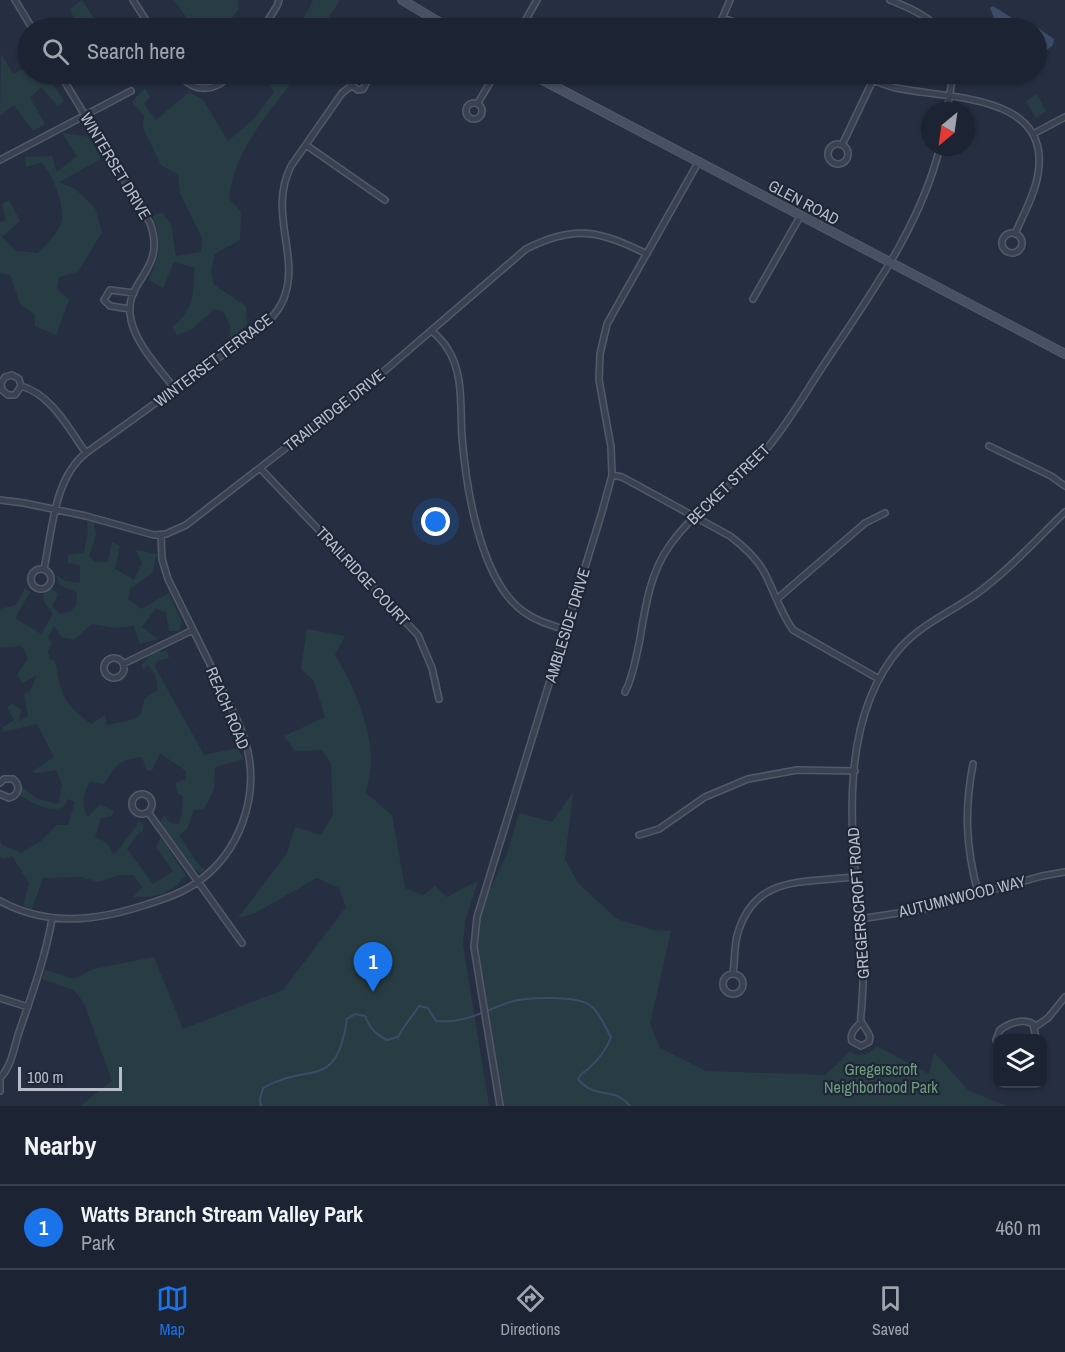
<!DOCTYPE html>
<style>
body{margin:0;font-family:"Archivo Narrow",sans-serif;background:#252b3a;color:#f1f3f6}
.controls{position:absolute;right:18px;bottom:18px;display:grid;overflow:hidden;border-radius:12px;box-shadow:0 2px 4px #0004}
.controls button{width:54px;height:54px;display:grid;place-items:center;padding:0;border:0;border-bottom:2px solid #3a404d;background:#1c2332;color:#f1f3f6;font:30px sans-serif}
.compass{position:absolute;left:921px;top:102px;width:54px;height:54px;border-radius:50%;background:#1c2332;box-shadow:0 2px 4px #0004;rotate:209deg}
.scale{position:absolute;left:18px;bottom:15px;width:104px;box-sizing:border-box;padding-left:6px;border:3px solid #b7bdcb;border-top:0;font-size:16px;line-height:21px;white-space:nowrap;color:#b7bdcb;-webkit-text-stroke:4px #1f2737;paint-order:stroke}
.you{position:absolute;left:436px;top:522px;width:21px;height:21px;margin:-15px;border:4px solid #fff;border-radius:50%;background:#1a73e8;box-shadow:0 0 0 9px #1a73e833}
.badge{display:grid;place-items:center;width:39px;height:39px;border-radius:50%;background:#1a73e8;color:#fff;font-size:20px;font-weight:700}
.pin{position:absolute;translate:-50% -50px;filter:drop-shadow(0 2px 3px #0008)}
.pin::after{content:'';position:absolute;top:32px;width:21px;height:18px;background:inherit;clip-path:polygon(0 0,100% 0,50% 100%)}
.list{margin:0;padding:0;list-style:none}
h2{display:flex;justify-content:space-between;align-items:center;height:78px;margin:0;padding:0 24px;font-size:26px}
h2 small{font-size:20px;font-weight:400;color:#a0a4ac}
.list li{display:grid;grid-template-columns:39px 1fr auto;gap:18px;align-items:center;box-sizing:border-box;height:84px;padding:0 24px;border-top:2px solid #3a404d}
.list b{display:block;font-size:22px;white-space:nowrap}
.list p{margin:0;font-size:20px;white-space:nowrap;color:#a0a4ac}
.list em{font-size:20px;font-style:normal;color:#a0a4ac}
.icon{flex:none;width:33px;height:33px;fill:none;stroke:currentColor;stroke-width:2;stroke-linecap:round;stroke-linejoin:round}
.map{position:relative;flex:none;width:1065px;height:1106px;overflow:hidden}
.search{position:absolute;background:#1c2332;box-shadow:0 2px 4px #0004;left:18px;right:18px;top:18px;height:66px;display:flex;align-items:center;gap:15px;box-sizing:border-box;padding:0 21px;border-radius:33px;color:#a0a4ac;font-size:22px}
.sheet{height:162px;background:#1c2332}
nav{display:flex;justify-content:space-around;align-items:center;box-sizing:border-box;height:84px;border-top:2px solid #3a404d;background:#1c2332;font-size:16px;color:#a0a4ac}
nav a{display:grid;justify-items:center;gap:3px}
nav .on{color:#1a73e8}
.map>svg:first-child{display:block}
.green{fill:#283d43}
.water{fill:#3c4b6a}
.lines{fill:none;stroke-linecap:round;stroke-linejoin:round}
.stream{stroke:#3c4b6a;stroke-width:2}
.street-casing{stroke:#525a69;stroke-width:8}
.secondary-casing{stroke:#525a69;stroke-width:10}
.street{stroke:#3a4251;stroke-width:5}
.secondary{stroke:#485064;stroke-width:8}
.labels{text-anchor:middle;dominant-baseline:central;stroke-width:4.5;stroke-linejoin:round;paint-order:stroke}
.street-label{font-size:16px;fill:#b7bdcb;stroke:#1f2737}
.park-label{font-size:16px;fill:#6f9c7d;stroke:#1f2737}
</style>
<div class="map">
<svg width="1065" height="1106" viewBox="0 0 1065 1106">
<rect width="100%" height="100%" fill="#262f42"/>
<path class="green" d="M82,0L100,28H78L70,9Z
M174,0H238L239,9L224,28H194Z
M313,0H340L322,28H299Z
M1,54L13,74L28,67V74H46L64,101L58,106L41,87L30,98L45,124L33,131L14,105L0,116Z
M270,74H298C270,112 234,149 229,199L241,211L240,240L215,254L211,271L214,285L246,306L247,325L229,342L230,326L224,312L214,309L192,329L177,335L172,327C196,308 192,296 195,268L174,262L163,288L149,280C161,252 161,245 153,216L162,212L171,225L176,256L201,252L202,238L180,193L178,175L161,165L143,128L144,116L132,102L145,88L150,97L144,104L156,120L189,92L203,100L228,141L254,119L274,92L266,79Z
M1037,94L1046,111L1036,118L1026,101Z
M62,133L90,137L101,159L59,182L75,189L95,208L102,232L78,272L59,277L57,289L69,300L56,335L35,326V315L20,303L10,275L0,273V222L6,220L2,204L9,200L20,221L2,237L16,251L38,253C45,246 54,237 59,228C69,211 53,176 42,162L26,167L25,157L52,156L57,172L77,156Z
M87,521L94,522L96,535L89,556L95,562H108L112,542L120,546L115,569L134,580L142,563L136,550L157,554L152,573L130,589L128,599L141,609L169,593L182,623L179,631H169L166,613L156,608L142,627L158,639L140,644L134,626L116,628L92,624L74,640L61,637L54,626L48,638L52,642L48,652L50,659L55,661C61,695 63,703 91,724L105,715L107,725L135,719L142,712C143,699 146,695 158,691L156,676L148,665L143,670L141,665L153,652L167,651L169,658L157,661L155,667L204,755L237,748L244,759L215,767L214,789L204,809L194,810L187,829L179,835C188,847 193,861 205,870L200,873L193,868L160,823L164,816L170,823L179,824L182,813L183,796L178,794L175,783L186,779V771L160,753L152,771L146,770L142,757C118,760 117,764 104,784L90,782C83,792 81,806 88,817L100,804L114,811L112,816L101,818L95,838C105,840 109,844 113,854C122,848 120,847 126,839C131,832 135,830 138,822L144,824L143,831L138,834L127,849L153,884L173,871L156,847L161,837L186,876C168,895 159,897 133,897L142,887L133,875H119L98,882L82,877L43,878L32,909L23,906L29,883L12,856L4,859L0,857V839L1,844L21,853L41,841L57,825H68L75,802L68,799L64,807C48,813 33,803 19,795L22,787L36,798L56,804L59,803L62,784L56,770L36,773L32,772L54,757L37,724L3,732V727L14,720L7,707L12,703L21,710L19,721L28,716L24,694L30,691L37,675L22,683L17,675L28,658L22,646L0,648V609L16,605L25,588L30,592L15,618L41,634L53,614L45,603L43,595L50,588L58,594L52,606L60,614L71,611L76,605L77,593L59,584L57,575L65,581L80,583V565L68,563V555L84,553L88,532Z
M307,629L345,636L335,655C353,685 369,721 371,756C372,768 368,781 366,793L392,815L405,888L423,895L435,886L447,897L478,881L465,921L463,945L489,1106H80L112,1081L84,1003L74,990L42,979L45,970L74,979L93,969L154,957L183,1029L283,990L346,907L339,888L317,878L253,914L238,918L287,853L295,827L321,835L333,815L331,763L322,750L295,751L284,736L325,717L314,681L301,669Z
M573,792L565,859L578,883L617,919L653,930L671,931L650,1024L660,1048L706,1071L825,1075L850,1052C860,1057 870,1055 877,1046L929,1074L934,1052L969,1091L1007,1106H500L474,947L477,917L507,854L519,813L552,822Z"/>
<path class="water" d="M993,6L1020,23L1028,21L1054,39L1053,45L1037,58L1036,28H998L990,8Z"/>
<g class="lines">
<path class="stream" d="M261,1106L260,1099L263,1088C311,1061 336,1092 347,1019L355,1014L365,1016C370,1028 375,1034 387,1040L398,1037C404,1025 412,1017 419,1006L428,1008L436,1021C465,1024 483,1011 510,1002C526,997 578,995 591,1006C600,1013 605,1027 611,1037C607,1049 598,1060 588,1069C583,1073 581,1073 578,1079C596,1101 613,1085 630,1106"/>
<g class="street-casing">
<path id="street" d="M15,0L32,28
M133,0L151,28
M890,0C907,7 925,14 938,28
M723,18L750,28
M263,28L277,6L279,0
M521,28L537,0
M718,28L730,0
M60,74L150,223C167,270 126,279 130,314C133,342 159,368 175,389
M178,74C195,94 215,92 232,74
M353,74L350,79V84L358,90L363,89L367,82L364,74
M857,74C870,79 883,85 896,88C947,99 1052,93 1038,174C1035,194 1023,215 1015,234
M466 111a8 8 0 1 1 16 0a8 8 0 1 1-16 0Z
M478,103L495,74
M947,111L953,74
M1033,134L1065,117
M828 154a10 10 0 1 1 20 0a10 10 0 1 1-20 0Z
M306,145L385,200
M842,145L873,80
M0,160L131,91
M1002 243a10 10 0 1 1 20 0a10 10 0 1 1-20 0Z
M753,299L801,215
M130,309L110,306L104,300L110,290L134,293
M432,331C437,336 443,341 447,348C464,372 460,409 462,437C466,487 480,581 524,612C536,621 551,625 566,630
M21,386L15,395H8L2,390L1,383L5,377L12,375L19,379L21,386C51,394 69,429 86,453
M989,446L1051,476L1065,486
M260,468L418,635L432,668L439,699
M612,475L622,477L730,536C742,545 755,557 763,570C774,590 780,612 793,630L879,679
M0,500L24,503L86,516L154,535L166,534L186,525L375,379L526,249C575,224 600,231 647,254
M44,569C52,531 54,478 86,453L267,323C274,315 282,306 285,295C299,254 268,212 291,166L342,93L351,86
M31 579a10 10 0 1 1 20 0a10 10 0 1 1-20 0Z
M777,599L865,523L885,513
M104 668a10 10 0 1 1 20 0a10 10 0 1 1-20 0Z
M123,664L193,630
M625,692C633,677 635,661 639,644C645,610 649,574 670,545C697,507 739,482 769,446C790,420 807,390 825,363C870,295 920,227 940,147
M973,764C964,811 966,847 978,893
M0,783L4,779H13C21,786 19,795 9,798L0,794
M132 804a10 10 0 1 1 20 0a10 10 0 1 1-20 0Z
M148,812L242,943
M639,835L659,829L705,797L748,779L797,770L855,771
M0,901C48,927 96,921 145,905C164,899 183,893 199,881C239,852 258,799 248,752C243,728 230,706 220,685C203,649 185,614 168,579L162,559L161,535
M860,919L924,909L1042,876L1065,872
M733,973C735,961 734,948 737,936C753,875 802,883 854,877
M723 984a10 10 0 1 1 20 0a10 10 0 1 1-20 0Z
M0,998L28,1007
M861,1022C856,1028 849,1033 852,1041L861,1046L869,1042L870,1037C868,1031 863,1026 861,1021C860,1016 862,1008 862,1003C863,986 864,970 863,953C854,857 831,726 901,647C923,623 953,611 979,592C1010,569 1037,539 1065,512
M1035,1027L1048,1018L1065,997
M998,1045L996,1040L1000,1030C1009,1023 1023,1018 1033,1024L1036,1038
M0,1078C11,1067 14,1049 18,1035C31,997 45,959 52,919
M0,1081V1091
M500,1106L474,947L477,917L602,512L612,475L611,447L599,380L600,354L607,324L699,161"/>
</g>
<g class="secondary-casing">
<path id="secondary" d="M402,0L449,28
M531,74L1065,354"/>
</g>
<use href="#street" class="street"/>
<use href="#secondary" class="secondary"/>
</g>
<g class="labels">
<g class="street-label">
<text transform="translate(116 166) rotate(59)">WINTERSET DRIVE</text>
<text transform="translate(804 202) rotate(28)">GLEN ROAD</text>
<text transform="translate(213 360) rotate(-37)">WINTERSET TERRACE</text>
<text transform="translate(334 410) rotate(-38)">TRAILRIDGE DRIVE</text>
<text transform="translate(728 484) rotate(-44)">BECKET STREET</text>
<text transform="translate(363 576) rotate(47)">TRAILRIDGE COURT</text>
<text transform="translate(567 625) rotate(-73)">AMBLESIDE DRIVE</text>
<text transform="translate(228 708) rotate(67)">REACH ROAD</text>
<text transform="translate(962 896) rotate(-14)">AUTUMNWOOD WAY</text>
<text transform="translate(858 903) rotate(-94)">GREGERSCROFT ROAD</text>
</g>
<g class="park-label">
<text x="881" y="1069">Gregerscroft<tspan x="881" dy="18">Neighborhood Park</tspan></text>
</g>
</g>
</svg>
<div class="controls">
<button><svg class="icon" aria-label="layers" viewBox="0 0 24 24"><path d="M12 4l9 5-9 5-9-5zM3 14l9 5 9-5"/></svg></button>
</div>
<svg class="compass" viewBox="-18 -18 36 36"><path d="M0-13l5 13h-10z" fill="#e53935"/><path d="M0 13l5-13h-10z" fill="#a0a4ac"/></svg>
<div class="scale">100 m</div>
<div class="you"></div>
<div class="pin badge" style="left:373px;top:992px">1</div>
<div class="search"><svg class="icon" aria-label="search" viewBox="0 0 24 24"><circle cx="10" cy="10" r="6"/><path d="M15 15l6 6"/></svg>Search here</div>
</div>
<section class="sheet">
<h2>Nearby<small></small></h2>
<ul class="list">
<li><span class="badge">1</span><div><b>Watts Branch Stream Valley Park</b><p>Park</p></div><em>460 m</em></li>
</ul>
</section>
<nav>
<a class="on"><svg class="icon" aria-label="map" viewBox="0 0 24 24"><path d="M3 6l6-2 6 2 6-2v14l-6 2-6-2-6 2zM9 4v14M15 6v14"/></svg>Map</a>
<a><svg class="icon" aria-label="directions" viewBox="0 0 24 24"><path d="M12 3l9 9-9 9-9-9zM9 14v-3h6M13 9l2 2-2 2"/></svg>Directions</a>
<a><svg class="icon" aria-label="saved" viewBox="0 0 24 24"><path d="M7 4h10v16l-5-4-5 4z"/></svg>Saved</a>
</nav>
